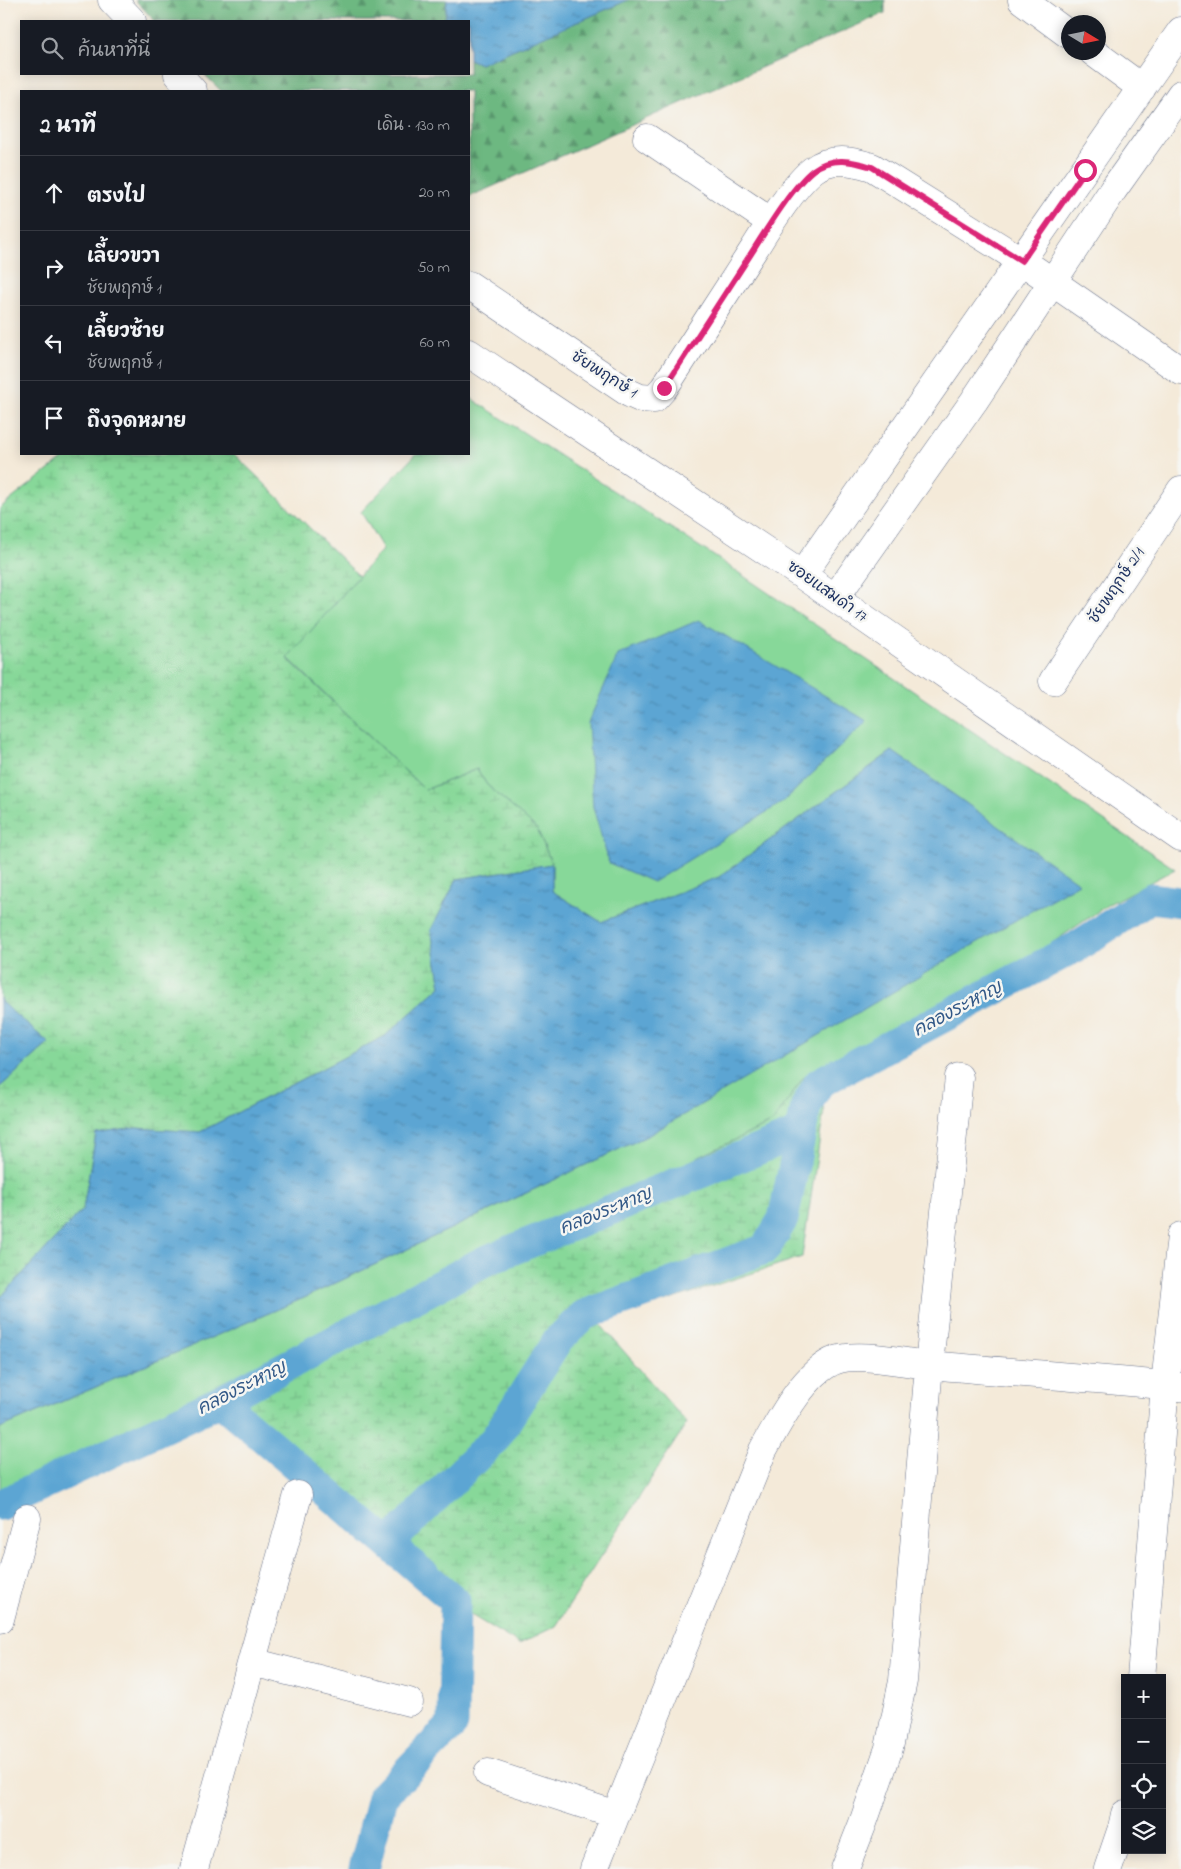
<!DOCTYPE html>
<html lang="th">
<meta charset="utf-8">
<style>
body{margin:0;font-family:"Indie Flower","Playpen Sans Thai",sans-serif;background:#20242c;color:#f1f3f6}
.controls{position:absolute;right:15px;bottom:15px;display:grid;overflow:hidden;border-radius:0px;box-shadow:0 2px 12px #0003}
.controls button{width:45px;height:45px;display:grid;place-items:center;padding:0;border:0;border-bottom:1px solid #363941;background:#171b24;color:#f1f3f6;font:25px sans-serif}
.compass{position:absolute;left:1061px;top:15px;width:45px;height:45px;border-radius:50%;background:#171b24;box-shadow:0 2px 12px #0003;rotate:100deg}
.stop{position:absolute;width:15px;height:15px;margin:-11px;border:4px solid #db2777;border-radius:50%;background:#fff}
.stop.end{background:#db2777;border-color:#fff;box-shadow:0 1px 5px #0008}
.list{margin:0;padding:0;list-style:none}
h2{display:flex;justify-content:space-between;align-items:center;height:65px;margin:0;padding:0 20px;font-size:21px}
h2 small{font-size:16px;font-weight:400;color:#9ea1a6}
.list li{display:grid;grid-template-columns:32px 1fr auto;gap:15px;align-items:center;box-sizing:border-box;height:75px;padding:0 20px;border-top:1px solid #363941}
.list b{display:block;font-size:19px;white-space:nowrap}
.list p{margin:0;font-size:16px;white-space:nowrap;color:#9ea1a6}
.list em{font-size:16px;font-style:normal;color:#9ea1a6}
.icon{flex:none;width:28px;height:28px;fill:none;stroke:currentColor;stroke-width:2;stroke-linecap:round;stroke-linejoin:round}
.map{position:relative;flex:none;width:1181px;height:1869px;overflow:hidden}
.search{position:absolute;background:#171b24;box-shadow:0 2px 12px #0003;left:20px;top:20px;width:450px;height:55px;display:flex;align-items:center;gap:12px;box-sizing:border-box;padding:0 18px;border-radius:0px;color:#9ea1a6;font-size:19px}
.panel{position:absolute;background:#171b24;box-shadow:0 2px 12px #0003;left:20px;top:90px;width:450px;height:365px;border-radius:0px}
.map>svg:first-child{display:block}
.green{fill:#87d899;stroke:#51847c}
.forest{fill:url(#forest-firs);stroke:#447470}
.wetland{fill:url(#wetland-marsh);stroke:#51847c}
.water{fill:url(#water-ripples);stroke:#3c6a98}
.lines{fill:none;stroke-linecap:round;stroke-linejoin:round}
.canal{stroke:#5ca5d3;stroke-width:31}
.minor-casing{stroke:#677089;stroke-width:29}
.minor{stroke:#fff;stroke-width:28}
.route{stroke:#db2777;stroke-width:6}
.labels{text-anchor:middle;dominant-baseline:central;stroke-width:5;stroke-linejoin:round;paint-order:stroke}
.street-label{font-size:16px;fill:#1b2f5e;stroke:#f6f6f2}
.water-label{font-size:18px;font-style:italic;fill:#325887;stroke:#f6f6f2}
</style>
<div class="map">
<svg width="1181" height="1869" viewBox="0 0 1181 1869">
<defs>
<pattern id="forest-firs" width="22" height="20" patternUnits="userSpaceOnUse" patternTransform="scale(1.25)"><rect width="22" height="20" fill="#6db881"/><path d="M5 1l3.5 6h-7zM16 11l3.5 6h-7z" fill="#59966d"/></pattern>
<pattern id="wetland-marsh" width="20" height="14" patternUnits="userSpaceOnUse" patternTransform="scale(1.25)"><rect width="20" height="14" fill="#87d899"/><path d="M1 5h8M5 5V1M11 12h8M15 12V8" fill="none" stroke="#74ba86"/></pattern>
<pattern id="water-ripples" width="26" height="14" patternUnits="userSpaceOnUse" patternTransform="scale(1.25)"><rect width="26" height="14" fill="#5ca5d3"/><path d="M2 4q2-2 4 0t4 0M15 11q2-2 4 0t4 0" fill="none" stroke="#4b87ae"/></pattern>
</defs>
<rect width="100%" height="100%" fill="#f6f6f2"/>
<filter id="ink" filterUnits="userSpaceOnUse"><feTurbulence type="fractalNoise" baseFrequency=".02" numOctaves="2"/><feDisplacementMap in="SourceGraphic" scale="10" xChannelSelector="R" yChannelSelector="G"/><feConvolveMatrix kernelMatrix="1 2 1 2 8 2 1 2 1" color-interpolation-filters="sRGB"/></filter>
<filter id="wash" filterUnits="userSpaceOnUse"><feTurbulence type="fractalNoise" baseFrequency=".0096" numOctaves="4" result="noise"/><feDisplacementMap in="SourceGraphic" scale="20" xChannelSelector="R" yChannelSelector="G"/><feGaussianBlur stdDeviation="1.12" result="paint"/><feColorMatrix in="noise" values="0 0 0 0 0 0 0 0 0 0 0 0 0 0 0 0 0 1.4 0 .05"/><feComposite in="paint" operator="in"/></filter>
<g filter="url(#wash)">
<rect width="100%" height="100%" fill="#f4ead9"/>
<path class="green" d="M469,397L717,558L1175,869L1109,904L1049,945L803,1078L773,1122L0,1489V1428L304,1298L649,1135L1076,882L892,751L719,877L601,922L552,891V864L537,829L487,785L477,769L425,790L287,657L383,549L361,512L416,454H469Z"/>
<path class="forest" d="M135,0H447L445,21H155Z
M628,0H885V13L469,197V91H221L204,74H469V59L480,64Z"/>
<path class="wetland" d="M69,454H234L359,576L287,658L425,790L477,769L487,785L537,829L552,864L457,879L431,930L441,986L385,1036L200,1132L135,1128L96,1134L83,1209L0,1298V1087L49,1043L2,1003L0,998V508Z
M803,1078L824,1110L802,1257L599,1323L687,1423L556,1626L519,1644L401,1573L219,1409L215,1386L773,1122Z"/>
<path class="water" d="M447,0H628L480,64L469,59V21H445Z
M699,620L867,721L783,802L653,882L609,863L593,807L588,723L618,655Z
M892,751L1079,883L649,1135L304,1298L0,1428V1298L83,1209L96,1134L135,1128L200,1132L385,1036L441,986L431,930L457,879L552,864V891L601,922L719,877Z
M0,998L2,1003L49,1043L0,1087Z"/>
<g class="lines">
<path class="canal" d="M220,1401L388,1544
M0,1505L220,1401L485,1261L801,1132L806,1106L819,1083L1076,947L1151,898L1181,902
M364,1869L382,1797L453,1724L455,1601L388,1544L495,1439L557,1341L584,1315L765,1249L783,1219L801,1132"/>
</g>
</g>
<g filter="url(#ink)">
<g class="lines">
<g class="minor-casing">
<path id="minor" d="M112,0L132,21
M1022,0L1068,34
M1093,52L1142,88
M178,74L193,91
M647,138L771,222
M469,285L629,393L640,398L654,399L664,388C694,342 724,295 754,249C768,227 793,186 813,170C831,156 853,161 872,167L1022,261L1181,371
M469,353L802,575L1181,838
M802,575L1181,31
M835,598L974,401L1113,190L1181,94
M1053,681L1181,490
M0,1619L27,1518
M252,1662L409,1702
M1141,1678L1165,1385L1181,1236
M488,1773L616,1815
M194,1869L298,1495
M594,1869L763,1450C778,1423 805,1371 836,1360C860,1352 905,1363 931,1365C1014,1373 1098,1378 1181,1387
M845,1869L863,1823L889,1748L903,1681L929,1365L959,1077
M1108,1869L1122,1828L1125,1814"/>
</g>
<use href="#minor" class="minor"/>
</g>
</g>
<g class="lines" filter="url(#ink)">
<path class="route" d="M664,388C694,342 724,296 754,249C768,227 793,186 813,170C831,156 853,161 872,167L1022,261L1085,170"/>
</g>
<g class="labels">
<g class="street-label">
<text transform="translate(604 375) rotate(32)">ชัยพฤกษ์ 1</text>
<text transform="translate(1117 586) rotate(-56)">ชัยพฤกษ์ 2/1</text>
<text transform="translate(827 592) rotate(35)">ซอยแสมดำ 17</text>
</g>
<g class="water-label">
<text transform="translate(958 1010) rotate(-28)">คลองระหาญ</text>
<text transform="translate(606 1212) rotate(-22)">คลองระหาญ</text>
<text transform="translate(242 1389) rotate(-27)">คลองระหาญ</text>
</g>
</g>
</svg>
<div class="controls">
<button>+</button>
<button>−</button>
<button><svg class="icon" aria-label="locate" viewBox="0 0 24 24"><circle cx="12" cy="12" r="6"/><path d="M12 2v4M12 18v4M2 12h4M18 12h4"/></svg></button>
<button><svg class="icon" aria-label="layers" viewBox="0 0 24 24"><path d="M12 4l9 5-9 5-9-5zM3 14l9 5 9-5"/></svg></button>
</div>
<svg class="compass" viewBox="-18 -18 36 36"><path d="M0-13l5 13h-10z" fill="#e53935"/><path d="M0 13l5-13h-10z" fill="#9ea1a6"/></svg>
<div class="stop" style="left:1085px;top:170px"></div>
<div class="stop end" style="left:664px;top:388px"></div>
<div class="search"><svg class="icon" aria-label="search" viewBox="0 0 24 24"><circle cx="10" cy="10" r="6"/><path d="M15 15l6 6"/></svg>ค้นหาที่นี่</div>
<section class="panel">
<h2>2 นาที<small>เดิน · 130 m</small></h2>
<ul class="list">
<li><svg class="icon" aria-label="ahead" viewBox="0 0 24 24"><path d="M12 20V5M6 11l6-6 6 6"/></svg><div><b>ตรงไป</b></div><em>20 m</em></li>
<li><svg class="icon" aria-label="right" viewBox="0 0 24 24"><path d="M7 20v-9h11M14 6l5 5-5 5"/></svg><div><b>เลี้ยวขวา</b><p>ชัยพฤกษ์ 1</p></div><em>50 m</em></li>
<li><svg class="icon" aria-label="left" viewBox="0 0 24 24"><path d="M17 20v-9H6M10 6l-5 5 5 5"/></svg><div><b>เลี้ยวซ้าย</b><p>ชัยพฤกษ์ 1</p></div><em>60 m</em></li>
<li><svg class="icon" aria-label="arrive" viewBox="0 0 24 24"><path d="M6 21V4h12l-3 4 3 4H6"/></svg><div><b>ถึงจุดหมาย</b></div></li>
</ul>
</section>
</div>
